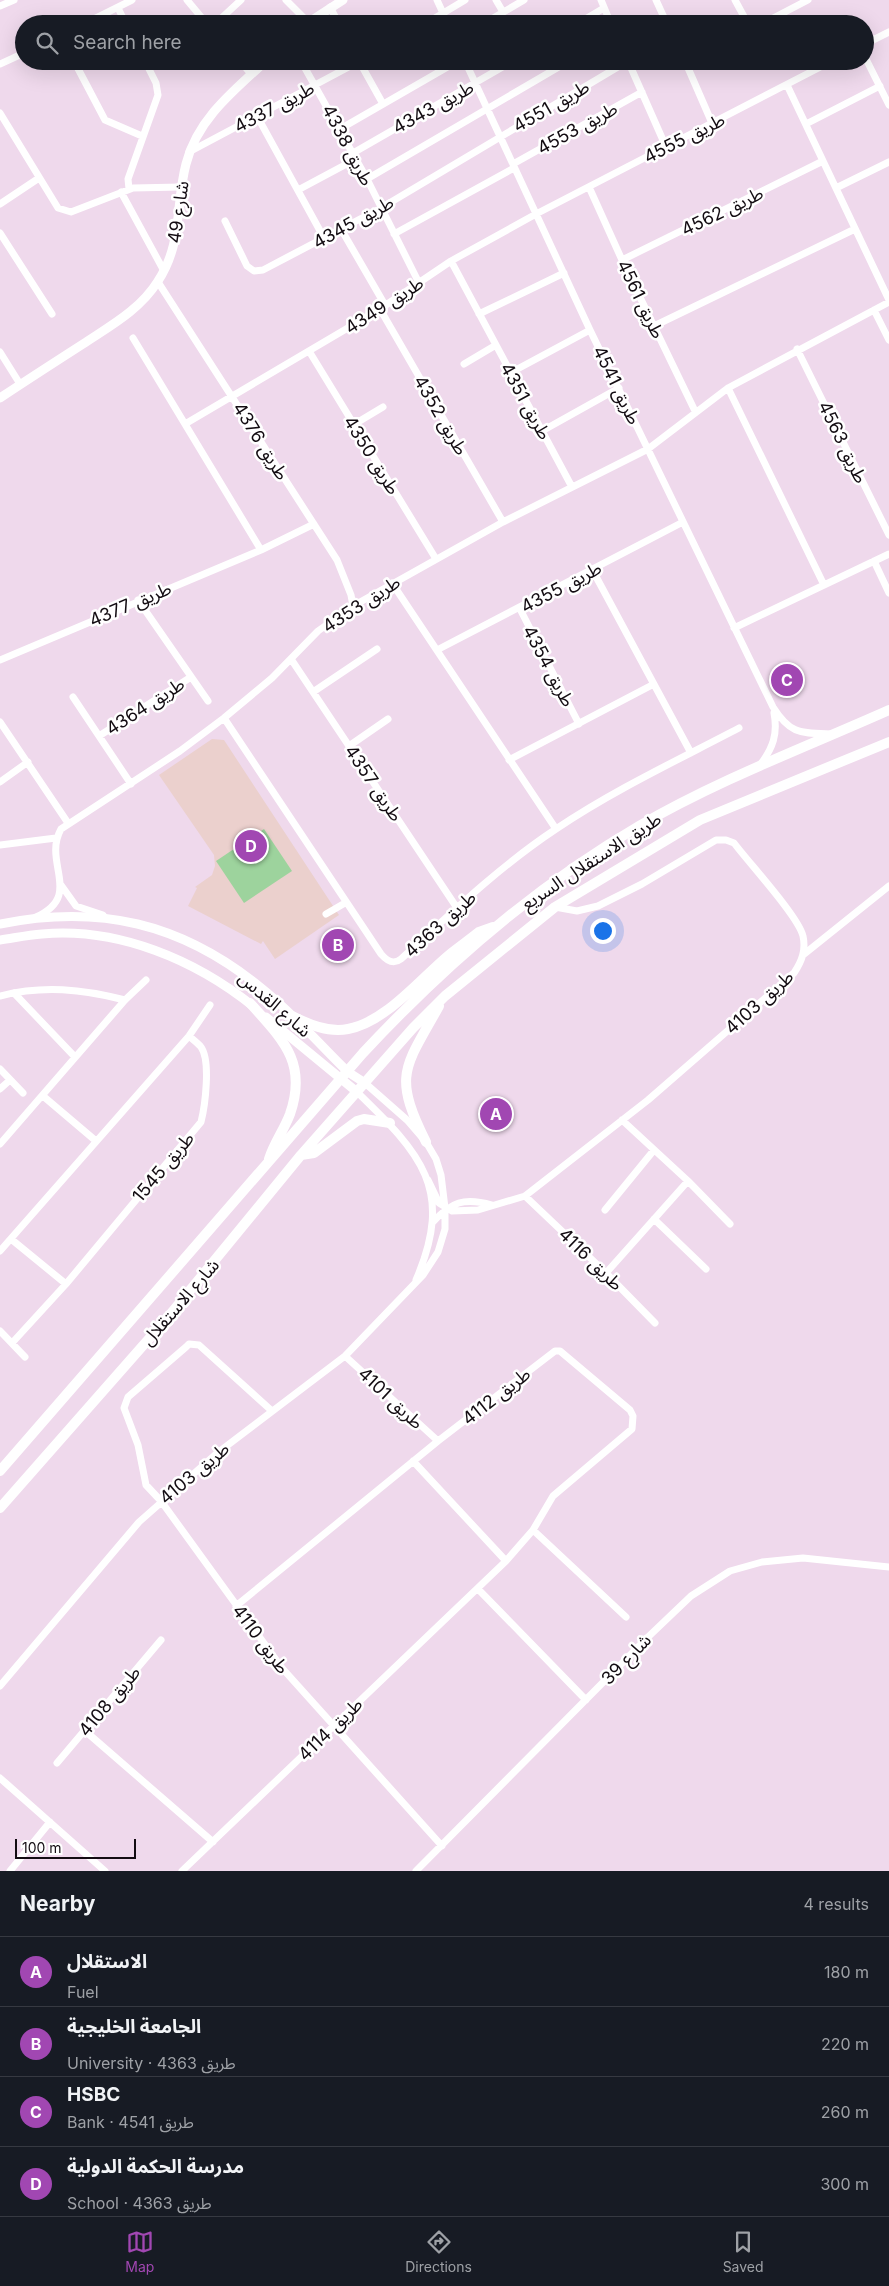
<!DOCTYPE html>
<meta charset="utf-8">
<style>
body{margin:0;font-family:Inter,"Noto Sans Arabic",sans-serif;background:#20242c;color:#f1f3f6}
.scale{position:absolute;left:15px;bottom:12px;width:121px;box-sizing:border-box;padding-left:5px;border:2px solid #130c12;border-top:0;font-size:14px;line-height:18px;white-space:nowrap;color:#130c12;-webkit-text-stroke:4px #fff;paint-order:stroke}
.you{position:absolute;left:602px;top:930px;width:18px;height:18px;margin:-12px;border:4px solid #fff;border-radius:50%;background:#1a73e8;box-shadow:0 0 0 8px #1a73e833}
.badge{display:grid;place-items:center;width:32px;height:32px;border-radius:50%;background:#a147b2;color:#fff;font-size:16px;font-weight:700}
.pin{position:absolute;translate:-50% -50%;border:2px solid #fff;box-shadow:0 1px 5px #0006}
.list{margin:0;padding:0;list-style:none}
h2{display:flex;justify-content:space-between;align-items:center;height:65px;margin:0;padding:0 20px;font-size:21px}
h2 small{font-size:16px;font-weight:400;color:#9ea1a6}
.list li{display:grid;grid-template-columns:32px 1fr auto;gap:15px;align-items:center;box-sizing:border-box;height:70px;padding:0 20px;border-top:1px solid #363941}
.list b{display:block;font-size:19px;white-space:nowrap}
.list p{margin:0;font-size:16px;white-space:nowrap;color:#9ea1a6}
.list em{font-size:16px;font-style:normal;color:#9ea1a6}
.icon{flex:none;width:28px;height:28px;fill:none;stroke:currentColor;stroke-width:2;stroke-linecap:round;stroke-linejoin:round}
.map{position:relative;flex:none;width:889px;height:1871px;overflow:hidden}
.search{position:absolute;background:#171b24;box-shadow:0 5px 20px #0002;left:15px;right:15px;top:15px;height:55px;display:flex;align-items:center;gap:12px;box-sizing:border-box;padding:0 18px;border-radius:28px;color:#9ea1a6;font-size:19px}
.sheet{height:345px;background:#171b24}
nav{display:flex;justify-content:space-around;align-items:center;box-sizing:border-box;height:70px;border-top:1px solid #363941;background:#171b24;font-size:14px;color:#9ea1a6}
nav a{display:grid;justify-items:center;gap:2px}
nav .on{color:#a147b2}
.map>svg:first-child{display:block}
.education{fill:#ebd0cd}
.green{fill:#9dd39d}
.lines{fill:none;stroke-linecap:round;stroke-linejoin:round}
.street{stroke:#fff;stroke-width:7}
.secondary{stroke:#fff;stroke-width:9}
.primary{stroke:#fff;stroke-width:10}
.labels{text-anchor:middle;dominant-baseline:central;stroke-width:5;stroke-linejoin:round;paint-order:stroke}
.street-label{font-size:18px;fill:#130c12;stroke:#fff}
</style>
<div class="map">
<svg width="889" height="1871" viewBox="0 0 889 1871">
<rect width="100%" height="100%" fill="#efd9ec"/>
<path class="education" d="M212,739L224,740L339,915L275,959L263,941L261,944L188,906L197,888L195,887L212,875L215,866L214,855L159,775Z"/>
<path class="green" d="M264,829L292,871L244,903L216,861Z"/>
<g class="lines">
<path class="street" d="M187,0L207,24
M286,0L308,22
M437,0L448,24
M496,0L503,12
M601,0L611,24
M656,0L667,24
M735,0L748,24
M0,6L14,0
M330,7L339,24
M118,8L126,24
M84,24L132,0
M215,24L241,0
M425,24L465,0
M483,24L524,0
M577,24L604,8
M762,24L808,0
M865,44L889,32
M865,57L889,105
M74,61L105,120L142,136
M240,61L251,74
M301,61L367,179L419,283
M359,61L383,104
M465,61L590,330L773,707C790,734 800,733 830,734
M685,61L712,123
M0,64L24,53
M787,85L889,300
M0,113L58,208L71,212L133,188L181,187
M257,116L324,238
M806,124L880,86
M340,129L458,61
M189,152L360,61
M353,153L513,61
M513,164L642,92
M367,179L569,61
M589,187L622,260L695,411
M836,188L889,162
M129,189L128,179L158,95L156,83L145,61
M298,190L356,159
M121,192L164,271
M0,204L39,178
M225,221L247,266L254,271L263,270L381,208L628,61L666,147
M341,229L385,305
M0,233L52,314
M394,234L514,168
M622,260L823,161
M451,261L572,487
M158,282L337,560L351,595L353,606
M380,309L503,522
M874,310L889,340
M479,314L564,273
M654,326L855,229
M133,338L261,550
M797,349L889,535
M309,351L436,559
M0,352L20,384
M464,364L496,345
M510,373L590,330
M728,388L824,585
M185,424L380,309L451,261L536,214L832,61
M353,425L383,407
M542,431L619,388
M874,561L889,593
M593,571L691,753
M392,583L556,829
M138,600L208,701
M520,609L579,724
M734,628L889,554
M437,650L683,522
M291,659L457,908
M0,660L261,550L314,524
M313,692L377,649
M73,697L131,784
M224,718L381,954C387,961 393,965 401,959C450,914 500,866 556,829C614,790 678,760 739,728
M0,722L68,823
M99,736L191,677
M349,746L388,719
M509,760L654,684
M760,765C773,748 778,734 774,713
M0,782L28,762
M0,845L56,838
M61,885L76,906L103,915
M326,914L345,903
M36,917C84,895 42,863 61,829L180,751L224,718L272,678L318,631L353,606L503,522L648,449L728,388L889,302
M803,955L889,886
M14,993L75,1057
M0,996C43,985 82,989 125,1000
M0,1069L23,1093
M0,1089L10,1080
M357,1092C421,1154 455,1189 416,1280
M43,1096L96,1141
M622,1120L688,1181L730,1224
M0,1144L125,1000L146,980
M428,1180L439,1203L452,1211L478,1210L525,1196L648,1100L794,973C802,961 806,950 803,936C798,916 749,863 734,843L726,840H716L642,884L598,906L577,911L555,907
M525,1196L606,1273L655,1323
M605,1210L654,1150
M654,1219L706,1269
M433,1222C451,1202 464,1197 492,1205
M11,1239L66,1284
M0,1251L189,1036L210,1005
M606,1273L688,1181
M0,1331L25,1357
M12,1343L66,1284L201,1122C205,1106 211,1061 201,1047C198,1043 192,1039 189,1036
M345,1356L438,1441
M272,1411L199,1345L189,1344L186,1347L128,1397L124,1408L138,1445L146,1485L161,1501L282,1668L442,1846
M413,1461L506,1561
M533,1530L626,1617
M478,1589L586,1700
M0,1686L139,1522L216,1454L345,1356L423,1275L438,1252L445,1229V1208L441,1175L436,1159L426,1142L407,1120L365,1083
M84,1730L213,1842
M57,1763L161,1640
M0,1778L105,1871
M10,1871L50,1822
M182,1871L506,1561L533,1530L553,1496L632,1429L633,1416L630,1410L560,1351H555L438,1441L236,1606
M416,1871L647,1638L691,1596L730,1571L762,1562L803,1558L889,1567"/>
<path class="secondary" d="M306,24L343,0
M0,398C27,380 55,362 83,344C110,326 140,310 158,281C183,243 175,206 186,164C197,120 233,91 266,61
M0,924C99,904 181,923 260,987C292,1012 319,1044 348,1072L365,1083
M0,940C14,938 28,935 42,934C118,927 196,960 254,1007
M266,1017L357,1092"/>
<path class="primary" d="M250,1003C282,1039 308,1062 290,1114C284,1130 274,1143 269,1159
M290,1015C308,1024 328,1033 348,1029C386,1022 420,979 449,955C459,947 469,940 479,932L493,927
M426,1142C392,1074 405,1068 439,1006
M301,1155L314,1153L357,1121L364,1119L390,1123
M0,1471L363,1053C444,966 536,886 639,826C718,780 806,747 889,710
M0,1508L169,1316L301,1155L413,1028L445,996L555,907L700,820L889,742"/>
</g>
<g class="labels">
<g class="street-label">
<text transform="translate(551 106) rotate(-30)">طريق 4551</text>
<text transform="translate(274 107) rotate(-28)">طريق 4337</text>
<text transform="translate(433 107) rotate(-29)">طريق 4343</text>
<text transform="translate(577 128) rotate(-29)">طريق 4553</text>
<text transform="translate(684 138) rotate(-27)">طريق 4555</text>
<text transform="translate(348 145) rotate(62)">طريق 4338</text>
<text transform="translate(722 211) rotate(-26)">طريق 4562</text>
<text transform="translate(178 212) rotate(-82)">شارع 49</text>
<text transform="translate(353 222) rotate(-29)">طريق 4345</text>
<text transform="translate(641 299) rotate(64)">طريق 4561</text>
<text transform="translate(384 305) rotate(-33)">طريق 4349</text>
<text transform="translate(617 385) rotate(64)">طريق 4541</text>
<text transform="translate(526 401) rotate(61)">طريق 4351</text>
<text transform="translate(441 415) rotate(60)">طريق 4352</text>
<text transform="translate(261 441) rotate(58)">طريق 4376</text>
<text transform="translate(843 442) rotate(64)">طريق 4563</text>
<text transform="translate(372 455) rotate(58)">طريق 4350</text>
<text transform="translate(561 587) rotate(-28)">طريق 4355</text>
<text transform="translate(130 604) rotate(-23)">طريق 4377</text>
<text transform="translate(361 604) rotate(-33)">طريق 4353</text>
<text transform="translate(549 666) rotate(62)">طريق 4354</text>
<text transform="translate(145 706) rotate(-33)">طريق 4364</text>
<text transform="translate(374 783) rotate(56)">طريق 4357</text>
<text transform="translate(591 861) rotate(-33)">طريق الاستقلال السريع</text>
<text transform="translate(440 924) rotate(-42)">طريق 4363</text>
<text transform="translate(759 1002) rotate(-42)">طريق 4103</text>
<text transform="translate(275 1004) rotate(41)">شارع القدس</text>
<text transform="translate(163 1167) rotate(-50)">طريق 1545</text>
<text transform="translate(591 1259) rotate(44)">طريق 4116</text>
<text transform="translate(180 1302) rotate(-49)">شارع الاستقلال</text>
<text transform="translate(496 1396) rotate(-38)">طريق 4112</text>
<text transform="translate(391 1398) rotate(43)">طريق 4101</text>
<text transform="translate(194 1473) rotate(-40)">طريق 4103</text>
<text transform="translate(261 1639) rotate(53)">طريق 4110</text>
<text transform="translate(626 1659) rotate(-46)">شارع 39</text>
<text transform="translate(109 1701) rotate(-50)">طريق 4108</text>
<text transform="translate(330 1729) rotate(-44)">طريق 4114</text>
</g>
</g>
</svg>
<div class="scale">100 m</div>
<div class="you"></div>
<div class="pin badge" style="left:496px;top:1114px">A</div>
<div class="pin badge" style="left:338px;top:945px">B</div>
<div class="pin badge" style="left:787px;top:680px">C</div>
<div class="pin badge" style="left:251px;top:846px">D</div>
<div class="search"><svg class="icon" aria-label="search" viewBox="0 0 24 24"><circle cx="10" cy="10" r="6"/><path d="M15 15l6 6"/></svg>Search here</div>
</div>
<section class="sheet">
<h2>Nearby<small>4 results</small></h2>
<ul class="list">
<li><span class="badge">A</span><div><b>الاستقلال</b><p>Fuel</p></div><em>180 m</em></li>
<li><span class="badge">B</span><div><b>الجامعة الخليجية</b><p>University · طريق 4363</p></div><em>220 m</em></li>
<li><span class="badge">C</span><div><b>HSBC</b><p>Bank · طريق 4541</p></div><em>260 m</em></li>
<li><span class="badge">D</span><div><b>مدرسة الحكمة الدولية</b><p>School · طريق 4363</p></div><em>300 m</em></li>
</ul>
</section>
<nav>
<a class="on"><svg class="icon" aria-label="map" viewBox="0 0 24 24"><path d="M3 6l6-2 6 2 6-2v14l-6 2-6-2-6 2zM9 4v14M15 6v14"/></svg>Map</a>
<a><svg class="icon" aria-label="directions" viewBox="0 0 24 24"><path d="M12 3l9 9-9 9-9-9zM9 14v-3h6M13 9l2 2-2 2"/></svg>Directions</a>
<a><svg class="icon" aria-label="saved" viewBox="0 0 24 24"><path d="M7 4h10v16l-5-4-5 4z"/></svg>Saved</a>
</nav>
